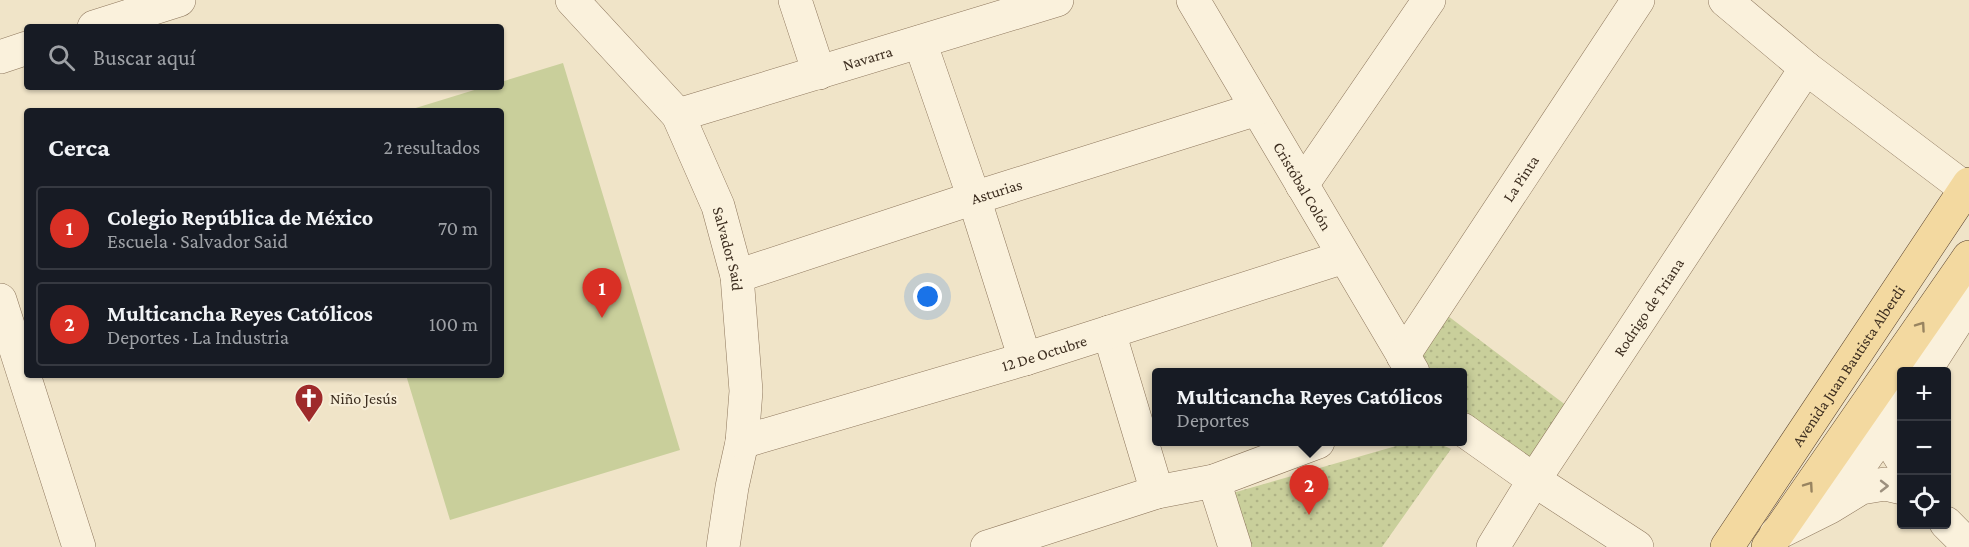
<!DOCTYPE html>
<html lang="es">
<meta charset="utf-8">
<style>
body{margin:0;font-family:"Crimson Pro",serif;background:#20242c;color:#f1f3f6}
.controls{position:absolute;right:18px;bottom:18px;display:grid;overflow:hidden;border-radius:6px;box-shadow:0 2px 4px #0004}
.controls button{width:54px;height:54px;display:grid;place-items:center;padding:0;border:0;border-bottom:2px solid #363941;background:#171b24;color:#f1f3f6;font:30px sans-serif}
.you{position:absolute;left:928px;top:297px;width:21px;height:21px;margin:-15px;border:4px solid #fff;border-radius:50%;background:#1a73e8;box-shadow:0 0 0 9px #1a73e833}
.badge{display:grid;place-items:center;width:39px;height:39px;border-radius:50%;background:#d93025;color:#fff;font-size:20px;font-weight:700}
.pin{position:absolute;translate:-50% -50px;filter:drop-shadow(0 2px 3px #0008)}
.pin::after{content:'';position:absolute;top:32px;width:21px;height:18px;background:inherit;clip-path:polygon(0 0,100% 0,50% 100%)}
.popup{position:absolute;left:1152px;top:368px;width:315px;height:78px;box-sizing:border-box;display:grid;place-content:center;border-radius:6px;background:#171b24;filter:drop-shadow(0 2px 4px #0005);font-size:20px;white-space:nowrap;color:#9ea1a6}
.popup b{font-size:22px;color:#f1f3f6}
.popup::after{content:'';position:absolute;left:50%;top:100%;margin-left:-12px;border:12px solid transparent;border-top-color:#171b24}
.list{margin:0;padding:0;list-style:none}
h2{display:flex;justify-content:space-between;align-items:center;height:78px;margin:0;padding:0 24px;font-size:26px}
h2 small{font-size:20px;font-weight:400;color:#9ea1a6}
.list li{display:grid;grid-template-columns:39px 1fr auto;gap:18px;align-items:center;box-sizing:border-box;height:84px;margin:0 12px 12px;padding:0 12px;border:2px solid #363941;border-radius:6px}
.list b{display:block;font-size:22px;white-space:nowrap}
.list p{margin:0;font-size:20px;white-space:nowrap;color:#9ea1a6}
.list em{font-size:20px;font-style:normal;color:#9ea1a6}
.icon{flex:none;width:33px;height:33px;fill:none;stroke:currentColor;stroke-width:2;stroke-linecap:round;stroke-linejoin:round}
.map{position:relative;flex:none;width:1969px;height:547px;overflow:hidden}
.search{position:absolute;background:#171b24;box-shadow:0 2px 4px #0004;left:24px;top:24px;width:480px;height:66px;display:flex;align-items:center;gap:15px;box-sizing:border-box;padding:0 21px;border-radius:6px;color:#9ea1a6;font-size:22px}
.panel{position:absolute;background:#171b24;box-shadow:0 2px 4px #0004;left:24px;top:108px;width:480px;height:270px;border-radius:6px}
.map>svg:first-child{display:block}
.grass{fill:#c9cf9b}
.park{fill:url(#park-dots)}
.lines{fill:none;stroke-linecap:round;stroke-linejoin:round}
.minor-casing{stroke:#8d765c;stroke-width:34}
.major-casing{stroke:#5b4430;stroke-width:34}
.minor{stroke:#faf1dc;stroke-width:33}
.major{stroke:#f3d9a0;stroke-width:33}
.oneway{stroke:#988460}
.oneway2{stroke:#9c907e}
.labels{text-anchor:middle;dominant-baseline:central;stroke-width:4.5;stroke-linejoin:round;paint-order:stroke}
.street-label{font-size:16px;fill:#3d2e20;stroke:#f7eed8}
.poi-label{font-size:16px;fill:#3d2e20;stroke:#f7eed8;text-anchor:start}
</style>
<div class="map">
<svg width="1969" height="547" viewBox="0 0 1969 547">
<defs>
<pattern id="park-dots" width="8" height="8" patternUnits="userSpaceOnUse" patternTransform="scale(1.5)"><rect width="8" height="8" fill="#c9cf9b"/><path d="M2 2h.1M6 6h.1" fill="none" stroke="#aeb285" stroke-width="1.8" stroke-linecap="round"/></pattern>
</defs>
<rect width="100%" height="100%" fill="#f0e4c8"/>
<path class="grass" d="M563,63L680,450L450,520L406,375H501V111H406L484,87H501V82Z"/>
<path class="park" d="M1448,316L1567,406L1533,462L1462,414V372H1427L1416,355Z
M1410,442H1436L1451,449L1382,547H1239L1222,496Z"/>
<g class="lines">
<g class="minor-casing">
<g id="minor">
<path id="s1" d="M572,0L678,115L718,206L737,276L746,391L742,442L732,487L723,547"/>
<path d="M795,0L819,73"/>
<path id="s2" d="M1193,0L1413,372"/>
<path d="M1725,0L1806,68L1966,189"/>
<path d="M94,27L179,0"/>
<path d="M920,42L974,198L1025,359"/>
<path d="M0,57L27,48"/>
<path id="s3" d="M678,115L1057,0"/>
<path d="M1302,185L1429,0"/>
<path id="s4" d="M737,276L974,198L1257,109"/>
<path d="M0,300L79,547"/>
<path d="M1109,332L1157,492"/>
<path id="s5" d="M1403,356L1638,0"/>
<path d="M1924,372L1969,302"/>
<path d="M1893,419L1894,447L1902,460"/>
<path d="M1462,429L1534,480L1637,547"/>
<path id="s6" d="M742,442L1025,359L1344,257"/>
<path d="M1214,481L1235,547"/>
<path d="M1835,501L1902,405"/>
<path d="M1946,523L1969,546"/>
<path d="M1776,534L1830,507L1861,488L1885,484L1902,488"/>
<path d="M987,547L1157,492L1214,481L1318,442"/>
<path id="s7" d="M1493,547L1534,480L1806,68"/>
</g>
</g>
<g class="major-casing">
<g id="major">
<path id="s8" d="M1727,547L1969,184"/>
<path d="M1768,547L1969,257"/>
</g>
</g>
<use href="#minor" class="minor"/>
<use href="#major" class="major"/>
</g>
<defs><path id="oneway-chevron" d="M-2-3.5L2.5 0L-2 3.5" fill="none" stroke-width="1.6" stroke-linecap="round" stroke-linejoin="round" transform="scale(1.5)"/></defs>
<g class="oneway">
<use href="#oneway-chevron" transform="translate(1921 326) rotate(-55)"/>
<use href="#oneway-chevron" transform="translate(1809 486) rotate(-55)"/>
</g>
<use class="oneway2" href="#oneway-chevron" transform="translate(1884 486)"/>
<defs>
<g id="church-pin" transform="scale(1.5)"><path d="M0 17L-7.5 6A9.5 9.5 0 1 1 7.5 6Z" fill="#9e2a2b" stroke="#f7eed8"/><path d="M-1.2-6h2.4v3.5h3.3v2.4h-3.3V6h-2.4V-.1h-3.3v-2.4h3.3Z" fill="#fff"/></g>
</defs>
<g fill-rule="evenodd">
<use href="#church-pin" x="309" y="398"/>
</g>
<g class="labels">
<g class="street-label">
<text stroke="none"><textPath href="#s3" startOffset="198">Navarra</textPath></text>
<text stroke="none"><textPath href="#s5" startOffset="213">La Pinta</textPath></text>
<text stroke="none"><textPath href="#s2" startOffset="216">Cristóbal Colón</textPath></text>
<text stroke="none"><textPath href="#s4" startOffset="273">Asturias</textPath></text>
<text stroke="none"><textPath href="#s1" startOffset="300">Salvador Said</textPath></text>
<text stroke="none"><textPath href="#s7" startOffset="286">Rodrigo de Triana</textPath></text>
<text stroke="none"><textPath href="#s6" startOffset="315">12 De Octubre</textPath></text>
<text stroke="none"><textPath href="#s8" startOffset="218">Avenida Juan Bautista Alberdi</textPath></text>
</g>
<g class="poi-label">
<text x="330" y="398">Niño Jesús</text>
</g>
</g>
</svg>
<div class="controls">
<button>+</button>
<button>−</button>
<button><svg class="icon" aria-label="locate" viewBox="0 0 24 24"><circle cx="12" cy="12" r="6"/><path d="M12 2v4M12 18v4M2 12h4M18 12h4"/></svg></button>
</div>
<div class="you"></div>
<div class="pin badge" style="left:602px;top:318px">1</div>
<div class="pin badge" style="left:1309px;top:515px">2</div>
<div class="popup"><b>Multicancha Reyes Católicos</b>Deportes</div>
<div class="search"><svg class="icon" aria-label="search" viewBox="0 0 24 24"><circle cx="10" cy="10" r="6"/><path d="M15 15l6 6"/></svg>Buscar aquí</div>
<section class="panel">
<h2>Cerca<small>2 resultados</small></h2>
<ul class="list">
<li><span class="badge">1</span><div><b>Colegio República de México</b><p>Escuela · Salvador Said</p></div><em>70 m</em></li>
<li><span class="badge">2</span><div><b>Multicancha Reyes Católicos</b><p>Deportes · La Industria</p></div><em>100 m</em></li>
</ul>
</section>
</div>
